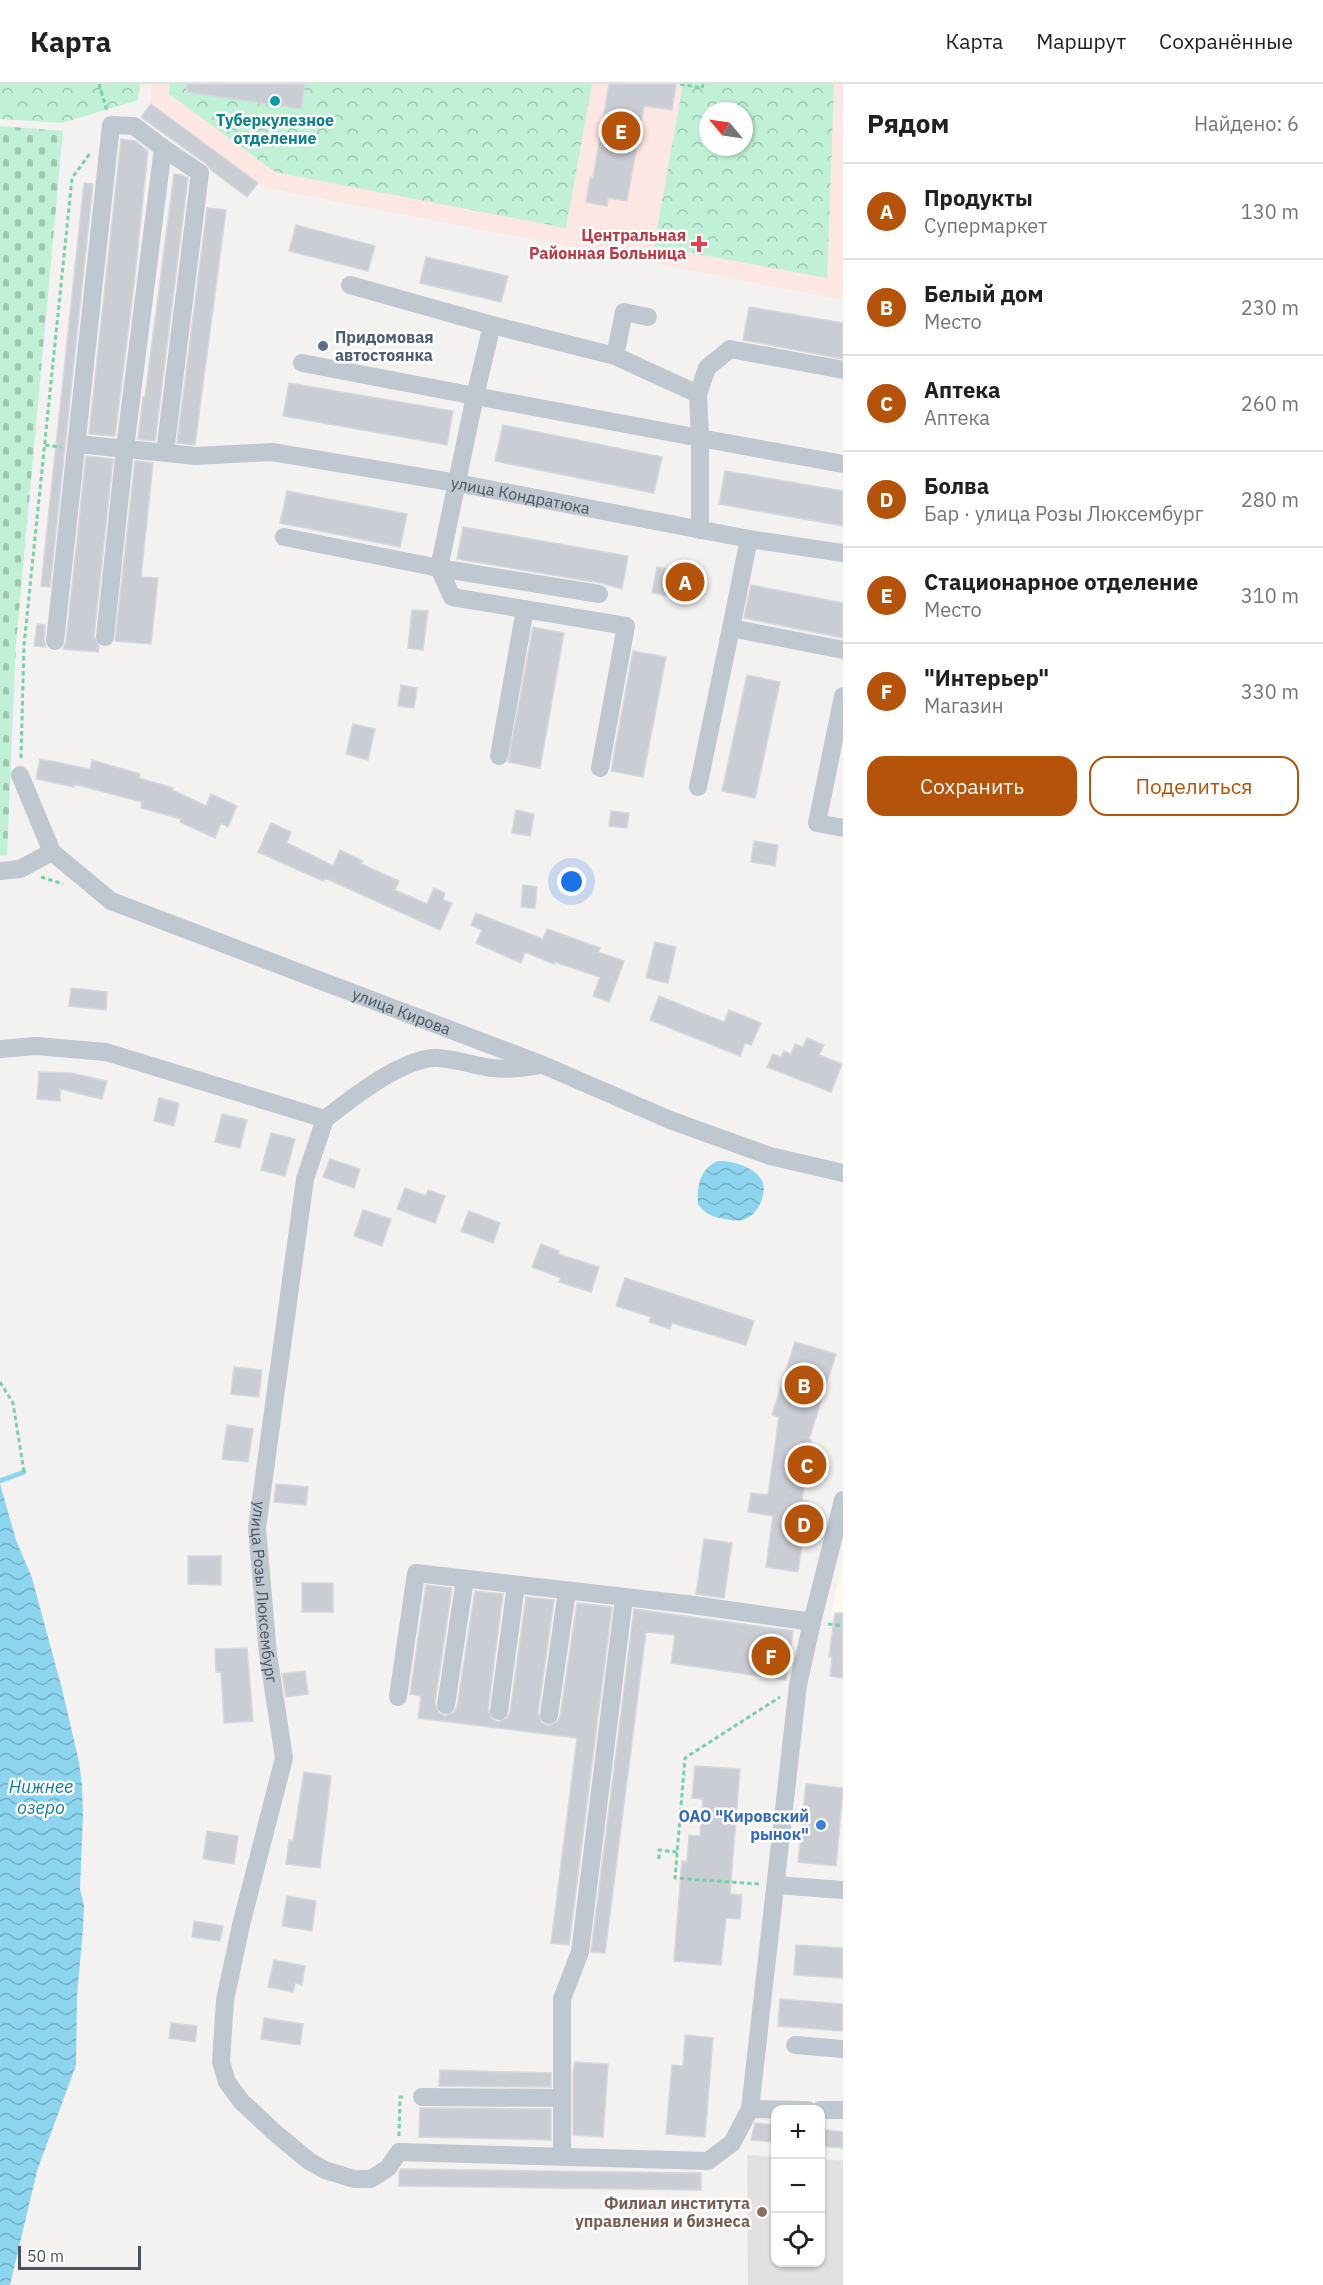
<!DOCTYPE html>
<html lang="ru">
<meta charset="utf-8">
<style>
body{margin:0;font-family:"IBM Plex Sans",sans-serif;background:#f6f6f6;color:#202124}
.controls{position:absolute;right:18px;bottom:18px;display:grid;overflow:hidden;border-radius:12px;box-shadow:0 2px 4px #0004}
.controls button{width:54px;height:54px;display:grid;place-items:center;padding:0;border:0;border-bottom:2px solid #e0e0e0;background:#fff;color:#202124;font:30px sans-serif}
.compass{position:absolute;left:699px;top:18px;width:54px;height:54px;border-radius:50%;background:#fff;box-shadow:0 2px 4px #0004;rotate:299deg}
.scale{position:absolute;left:18px;bottom:15px;width:123px;box-sizing:border-box;padding-left:6px;border:3px solid #49535f;border-top:0;font-size:16px;line-height:21px;white-space:nowrap;color:#49535f;-webkit-text-stroke:4px #fff;paint-order:stroke}
.you{position:absolute;left:572px;top:798px;width:21px;height:21px;margin:-15px;border:4px solid #fff;border-radius:50%;background:#1a73e8;box-shadow:0 0 0 9px #1a73e833}
.badge{display:grid;place-items:center;width:39px;height:39px;border-radius:50%;background:#b45309;color:#fff;font-size:20px;font-weight:700}
.pin{position:absolute;translate:-50% -50%;border:3px solid #fff;box-shadow:0 2px 6px #0006}
.list{margin:0;padding:0;list-style:none}
h2{display:flex;justify-content:space-between;align-items:center;height:78px;margin:0;padding:0 24px;font-size:26px}
h2 small{font-size:20px;font-weight:400;color:#757577}
.list li{display:grid;grid-template-columns:39px 1fr auto;gap:18px;align-items:center;box-sizing:border-box;height:96px;padding:0 24px;border-top:2px solid #e0e0e0}
.list b{display:block;font-size:22px;white-space:nowrap}
.list p{margin:0;font-size:20px;white-space:nowrap;color:#757577}
.list em{font-size:20px;font-style:normal;color:#757577}
.actions{display:flex;gap:12px;padding:18px 24px}
.actions a{flex:1;padding:14px 0;border:2px solid #b45309;border-radius:18px;text-align:center;font-size:21px;color:#b45309}
.actions .main{background:#b45309;color:#fff}
.icon{flex:none;width:33px;height:33px;fill:none;stroke:currentColor;stroke-width:2;stroke-linecap:round;stroke-linejoin:round}
.map{position:relative;flex:none;width:843px;height:2201px;overflow:hidden}
header{display:flex;align-items:center;gap:36px;box-sizing:border-box;height:84px;padding:0 30px;background:#fff;border-bottom:2px solid #e0e0e0}
header strong{font-size:28px}
nav{display:flex;gap:33px;margin-inline-start:auto;font-size:21px}
main{display:flex}
aside{flex:1;background:#fff}
.map>svg:first-child{display:block}
.commercial{fill:#fdf9ec}
.education{fill:#e2e0e0}
.medical{fill:#fce7e3;fill-rule:evenodd}
.forest{fill:url(#forest-crowns);fill-rule:evenodd}
.cemetery{fill:url(#cemetery-stones)}
.water{fill:url(#water-waves)}
.lines{fill:none;stroke-linecap:round;stroke-linejoin:round}
.stream{stroke:#8dd4ee;stroke-width:5}
.building{fill:#cbcdd4;stroke:#d5d7dd;stroke-width:1.5}
.path{stroke:#77d0aa;stroke-width:3;stroke-dasharray:4.5 3;stroke-linecap:butt}
.minor{stroke:#bfc8d0;stroke-width:18}
.culture-dot{fill:#0f9aa8;stroke:#fff;stroke-width:2}
.health-dot{fill:#e0444e;stroke:#fff;stroke-width:2}
.service-dot{fill:#5c6f8a;stroke:#fff;stroke-width:2}
.shop-dot{fill:#3f7fe0;stroke:#fff;stroke-width:2}
.education-dot{fill:#8d6e63;stroke:#fff;stroke-width:2}
.labels{text-anchor:middle;dominant-baseline:central;stroke-width:5;stroke-linejoin:round;paint-order:stroke}
.culture-label{font-size:16px;font-weight:bold;fill:#0d838f;stroke:#fff}
.health-label{font-size:16px;font-weight:bold;fill:#be3a42;stroke:#fff;text-anchor:end}
.service-label{font-size:16px;font-weight:bold;fill:#4e5e75;stroke:#fff;text-anchor:start}
.street-label{font-size:16px;fill:#49535f;stroke:#fff}
.shop-label{font-size:16px;font-weight:bold;fill:#366cbe;stroke:#fff;text-anchor:end}
.education-label{font-size:16px;font-weight:bold;fill:#785e54;stroke:#fff;text-anchor:end}
.water-label{font-size:18px;font-style:italic;fill:#0a7ea9;stroke:#fff}
</style>
<header>
<strong>Карта</strong>
<nav><a>Карта</a><a>Маршрут</a><a>Сохранённые</a></nav>
</header>
<main>
<div class="map">
<svg width="843" height="2201" viewBox="0 0 843 2201">
<defs>
<pattern id="forest-crowns" width="20" height="18" patternUnits="userSpaceOnUse" patternTransform="scale(1.5)"><rect width="20" height="18" fill="#c0f1d6"/><path d="M2 6a3 3 0 1 1 6 0M12 15a3 3 0 1 1 6 0" fill="none" stroke="#9ec6b1"/></pattern>
<pattern id="cemetery-stones" width="16" height="16" patternUnits="userSpaceOnUse" patternTransform="scale(1.5)"><rect width="16" height="16" fill="#c0f1d6"/><path d="M2 7V4a2 2 0 0 1 4 0v3zM10 15v-3a2 2 0 0 1 4 0v3z" fill="#9ec6b1"/></pattern>
<pattern id="water-waves" width="16" height="10" patternUnits="userSpaceOnUse" patternTransform="scale(1.5)"><rect width="16" height="10" fill="#8dd4ee"/><path d="M0 5q4-4 8 0t8 0" fill="none" stroke="#75afc4"/></pattern>
</defs>
<rect width="100%" height="100%" fill="#f4f1f1"/>
<path class="commercial" d="M843,1476V1535L830,1534Z"/>
<path class="education" d="M747,2071L775,2073L776,2178H820L821,2075L843,2077V2201H748Z"/>
<path class="medical" d="M152,0H843V216L267,104L150,18ZM708,27H744V63H708Z"/>
<path class="forest" d="M0,0H140L138,16L62,39L0,35Z
M170,0H592L566,144L275,88L169,10Z
M683,0H834L827,194L654,162ZM708,27H744V63H708Z"/>
<path class="cemetery" d="M0,42L63,47L16,559L7,771L0,772Z"/>
<path class="water" d="M718,1077C731,1076 754,1083 761,1095C769,1107 758,1131 745,1135C738,1138 728,1136 721,1134C712,1133 703,1128 698,1120C697,1102 700,1084 718,1077Z
M0,1400L16,1456L32,1494L62,1605L79,1678L82,1702L83,1731L80,1805L84,1822L83,1845L77,1912L76,1981L37,2087L10,2201H0Z"/>
<g class="lines">
<path class="stream" d="M0,1397L24,1388"/>
</g>
<path class="building" d="M187,0H305L301,25L187,8Z
M609,0H676L672,26L644,22L627,117L608,114L607,122L586,118L590,93L593,94Z
M151,20L258,99L247,113L211,86L206,80L141,33Z
M121,55L135,57L148,67L134,201L115,352L89,350Z
M174,90L182,91L188,94L155,357L138,355L143,313H145Z
M84,99L93,100L50,503L41,502Z
M207,124L226,126L195,361L177,359Z
M296,141L375,162L368,187L289,167Z
M426,173L508,192L501,218L420,199Z
M749,223L843,239V275L743,256Z
M289,299L453,327L447,361L283,332Z
M503,341L662,373L654,409L495,377Z
M86,372L113,375L94,552L99,562L98,568L63,565L66,558Z
M135,377L153,379L141,493L158,494L151,560L115,557Z
M725,387L843,407V442L719,420Z
M287,407L407,430L400,463L280,439Z
M463,443L628,472L622,505L601,499L457,475Z
M657,483L695,490L690,516L652,509Z
M751,501L843,519V554L744,534Z
M412,526L428,527L423,566L408,564Z
M37,540L45,541L44,556L46,563L34,562Z
M533,543L564,549L540,684L508,678Z
M633,567L666,573L643,693L611,687Z
M747,591L780,598L755,714L722,707Z
M401,601L417,604L414,624L398,622Z
M353,640L375,645L368,676L346,670Z
M40,675L90,685L92,676L140,690L139,694L173,704L172,706L206,722L211,710L237,722L228,743L221,739L215,754L180,738L181,735L141,724L142,718L74,700V703L36,695Z
M516,726L534,730L530,752L512,749Z
M611,727L629,729L627,744L609,742Z
M271,739L291,748L287,759L333,782L340,766L363,777L361,780L399,797L395,806L427,820L434,804L445,809L443,816L452,819L440,846L325,794L323,797L258,768Z
M754,757L778,761L775,782L751,778Z
M523,801L537,803L535,824L521,823Z
M476,829L543,855L547,845L600,864L598,868L624,877L609,918L593,912L600,893L555,878L554,880L525,868L521,879L476,859L482,846L471,841Z
M655,858L676,863L668,899L646,894Z
M71,904L107,908L106,926L69,922Z
M659,912L724,938L729,926L761,939L751,961L745,959L740,972L650,936Z
M807,954L824,961L819,971L842,980L831,1008L767,983L773,970L781,973L784,967L791,970L795,960L803,963Z
M39,988L71,989L107,997L102,1015L60,1005V1017L37,1015Z
M159,1014L179,1019L174,1042L154,1037Z
M222,1030L247,1036L240,1064L215,1058Z
M271,1049L295,1055L285,1092L261,1086Z
M330,1075L360,1085L354,1104L323,1093Z
M405,1104L426,1112L428,1106L445,1112L435,1139L397,1125Z
M363,1126L391,1135L382,1162L354,1152Z
M469,1127L500,1139L493,1159L461,1147Z
M541,1160L559,1167L558,1170L599,1183L591,1208L559,1198L561,1194L532,1183Z
M625,1194L754,1237L746,1261L672,1239L670,1245L649,1238L651,1233L616,1222Z
M795,1258L836,1270L809,1355L811,1356L802,1416L808,1417L798,1488L766,1483L773,1432L748,1428L751,1409L768,1411L779,1333L772,1331Z
M234,1283L262,1286L259,1313L231,1310Z
M227,1341L253,1345L248,1378L222,1375Z
M276,1400L308,1403L306,1421L274,1418Z
M704,1455L732,1459L724,1514L696,1510Z
M188,1472H221V1501L188,1500Z
M302,1499H333V1528H302Z
M426,1501L452,1504L435,1619L439,1629L445,1632L454,1628L457,1623L475,1507L503,1510L488,1625L492,1635L498,1638L507,1634L510,1629L526,1513L554,1516L538,1629L542,1639L548,1642L557,1638L560,1633L577,1519L612,1523L569,1861L551,1859L577,1654L418,1634L421,1612L410,1610Z
M634,1525L793,1547L786,1596L671,1579L675,1551L646,1548L605,1869L591,1868Z
M835,1529H843V1594L830,1592L832,1573H829Z
M247,1564L253,1637L224,1639L221,1588H216L215,1565Z
M305,1587L308,1610L286,1613L282,1590Z
M695,1682L740,1685L730,1810L742,1811L740,1835L726,1834L721,1881L674,1877L682,1777L687,1778L689,1751L700,1752L703,1715L692,1714Z
M304,1688L331,1692L320,1784L286,1780L289,1756L293,1757Z
M806,1700L843,1704L836,1782L798,1778Z
M207,1747L238,1752L234,1780L203,1775Z
M287,1812L316,1817L312,1847L282,1842Z
M194,1837L223,1842L220,1857L192,1853Z
M796,1861L843,1864V1894L794,1891Z
M274,1876L305,1882L302,1901L295,1899L293,1908L268,1903Z
M780,1915L843,1920V1947L778,1942Z
M264,1934L303,1940L300,1961L261,1955Z
M171,1939L197,1942L195,1958L169,1954Z
M685,1951L713,1954L705,2053L666,2050L672,1981L683,1982Z
M575,1978L608,1980L603,2053L573,2051V1989Z
M440,1986L551,1989V2003L439,2002Z
M420,2024L551,2025V2056L419,2053Z
M755,2039L776,2041V2058L751,2056Z
M820,2045L843,2048V2064L820,2062Z
M401,2085L701,2089V2106L399,2102V2088Z"/>
<g class="lines">
<path class="path" d="M99,0L107,27
M680,0L702,4L703,0
M45,361L61,363
M21,674L24,561L72,94L91,68
M41,793L63,800
M0,1298L13,1319L24,1388
M828,1540L843,1542
M659,1775V1766L677,1768
M759,1800L675,1794L685,1674L780,1613
M399,2052L400,2013H405"/>
<g class="minor">
<path d="M350,201L492,241L615,272L698,310L700,354L475,312L492,241"/>
<path d="M615,272L624,228L648,233"/>
<path d="M302,279L475,312L439,484L599,510"/>
<path d="M698,310L707,284L730,265L843,286"/>
<path id="s1" d="M78,360L196,372L272,368L457,399L749,455L843,469"/>
<path d="M700,446V354L843,380"/>
<path d="M284,453L439,484L452,513L626,542L600,684"/>
<path d="M749,455L731,544L843,566"/>
<path d="M105,553L125,364L163,64L200,89L165,368"/>
<path d="M55,557L111,41L134,42L163,64"/>
<path d="M843,612L817,739L843,744"/>
<path d="M499,672L525,525"/>
<path id="s2" d="M20,691L52,768L111,817L543,981L670,1036L770,1072L843,1089"/>
<path d="M698,703L731,544"/>
<path d="M0,787L20,785L52,768"/>
<path d="M0,965L36,962L106,968L325,1035"/>
<path id="s3" d="M325,1035L305,1095L257,1444L268,1570L284,1674L241,1841L225,1916L221,1978L227,1998L241,2017L274,2048L309,2077L325,2086L354,2095H371L388,2084L399,2068L708,2077L732,2059L750,2025L798,1601L812,1538L843,1416"/>
<path d="M325,1035C351,1015 403,973 437,974C455,975 473,981 491,984C508,986 524,984 541,981"/>
<path d="M398,1613L416,1489L686,1520L812,1538"/>
<path d="M446,1621L465,1495"/>
<path d="M499,1627L516,1501"/>
<path d="M549,1631L567,1507"/>
<path d="M776,1801L843,1806"/>
<path d="M795,1961L843,1965"/>
<path d="M422,2013L562,2014V2072"/>
<path d="M562,2014V1915L580,1868L624,1514"/>
<path d="M750,2025L808,2026"/>
<path d="M820,2026H843"/>
</g>
</g>
<circle class="culture-dot" cx="275" cy="17" r="6"/>
<path class="health-dot" d="M696 151h6v6h6v6h-6v6h-6v-6h-6v-6h6z"/>
<circle class="service-dot" cx="323" cy="262" r="6"/>
<circle class="shop-dot" cx="821" cy="1741" r="6"/>
<circle class="education-dot" cx="762" cy="2128" r="6"/>
<g class="labels">
<g class="culture-label">
<text x="275" y="36">Туберкулезное<tspan x="275" dy="18">отделение</tspan></text>
</g>
<g class="health-label">
<text x="686" y="151">Центральная<tspan x="686" dy="18">Районная Больница</tspan></text>
</g>
<g class="service-label">
<text x="335" y="253">Придомовая<tspan x="335" dy="18">автостоянка</tspan></text>
</g>
<g class="street-label">
<text stroke="none"><textPath href="#s1" startOffset="447">улица Кондратюка</textPath></text>
<text stroke="none"><textPath href="#s2" startOffset="471">улица Кирова</textPath></text>
<text stroke="none"><textPath href="#s3" startOffset="480">улица Розы Люксембург</textPath></text>
</g>
<g class="shop-label">
<text x="809" y="1732">ОАО "Кировский<tspan x="809" dy="18">рынок"</tspan></text>
</g>
<g class="education-label">
<text x="750" y="2119">Филиал института<tspan x="750" dy="18">управления и бизнеса</tspan></text>
</g>
<g class="water-label">
<text x="41" y="1702">Нижнее<tspan x="41" dy="21">озеро</tspan></text>
</g>
</g>
</svg>
<div class="controls">
<button>+</button>
<button>−</button>
<button><svg class="icon" aria-label="locate" viewBox="0 0 24 24"><circle cx="12" cy="12" r="6"/><path d="M12 2v4M12 18v4M2 12h4M18 12h4"/></svg></button>
</div>
<svg class="compass" viewBox="-18 -18 36 36"><path d="M0-13l5 13h-10z" fill="#e53935"/><path d="M0 13l5-13h-10z" fill="#757577"/></svg>
<div class="scale">50 m</div>
<div class="you"></div>
<div class="pin badge" style="left:685px;top:498px">A</div>
<div class="pin badge" style="left:804px;top:1301px">B</div>
<div class="pin badge" style="left:807px;top:1381px">C</div>
<div class="pin badge" style="left:804px;top:1440px">D</div>
<div class="pin badge" style="left:621px;top:47px">E</div>
<div class="pin badge" style="left:771px;top:1572px">F</div>
</div>
<aside>
<h2>Рядом<small>Найдено: 6</small></h2>
<ul class="list">
<li><span class="badge">A</span><div><b>Продукты</b><p>Супермаркет</p></div><em>130 m</em></li>
<li><span class="badge">B</span><div><b>Белый дом</b><p>Место</p></div><em>230 m</em></li>
<li><span class="badge">C</span><div><b>Аптека</b><p>Аптека</p></div><em>260 m</em></li>
<li><span class="badge">D</span><div><b>Болва</b><p>Бар · улица Розы Люксембург</p></div><em>280 m</em></li>
<li><span class="badge">E</span><div><b>Стационарное отделение</b><p>Место</p></div><em>310 m</em></li>
<li><span class="badge">F</span><div><b>&quot;Интерьер&quot;</b><p>Магазин</p></div><em>330 m</em></li>
</ul>
<div class="actions"><a class="main">Сохранить</a><a>Поделиться</a></div>
</aside>
</main>
